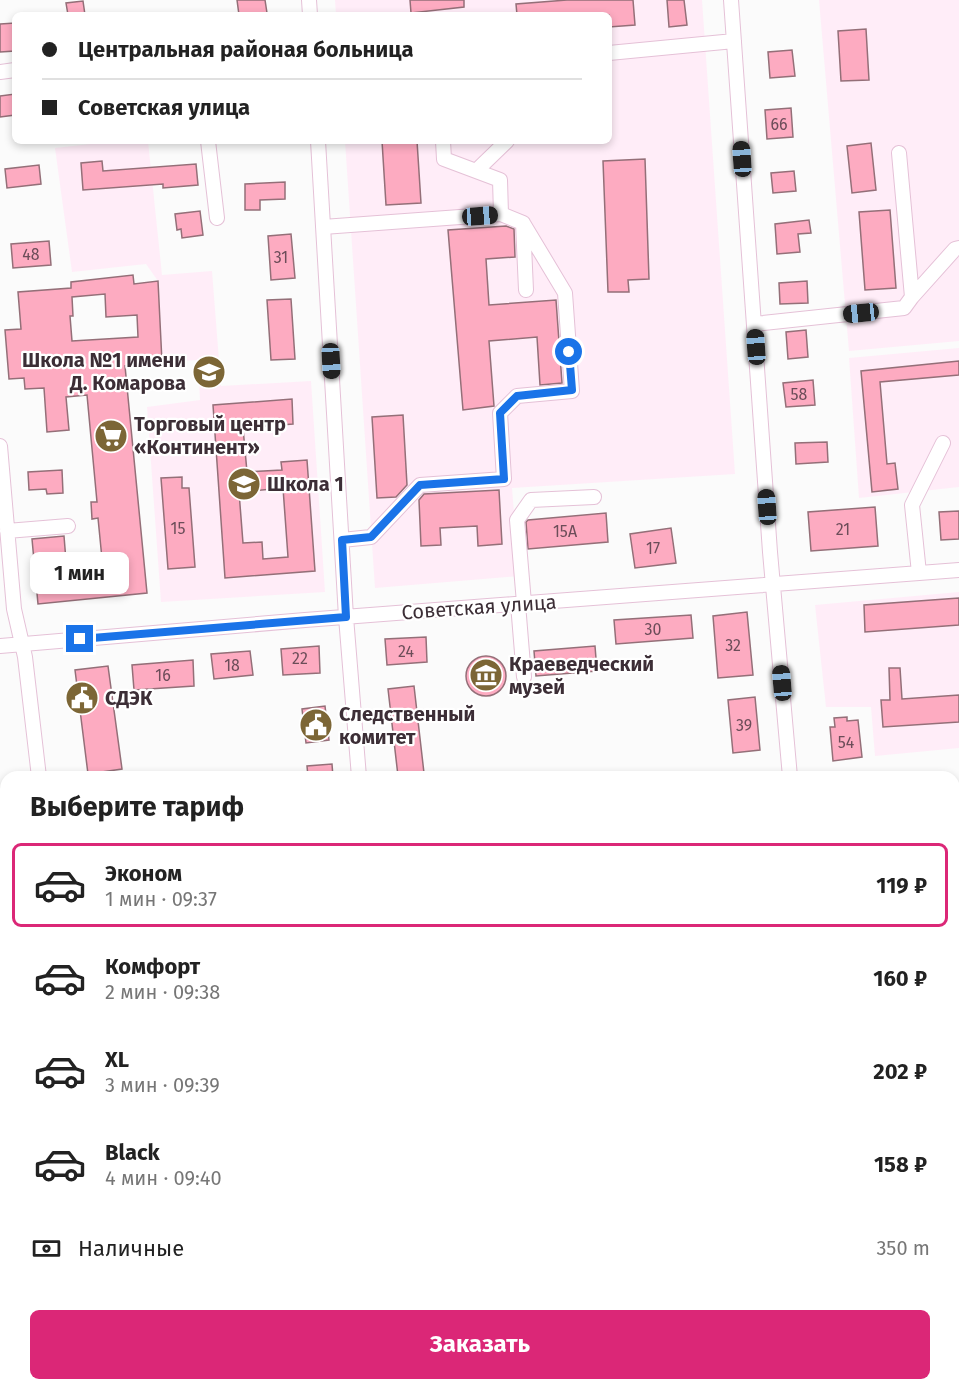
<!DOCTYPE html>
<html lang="ru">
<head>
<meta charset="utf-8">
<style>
  body { margin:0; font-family:"Fira Sans",sans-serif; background:#f6f6f6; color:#222; height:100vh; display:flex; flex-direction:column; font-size:22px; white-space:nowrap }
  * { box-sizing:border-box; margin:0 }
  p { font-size:20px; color:#767676 }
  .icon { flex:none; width:33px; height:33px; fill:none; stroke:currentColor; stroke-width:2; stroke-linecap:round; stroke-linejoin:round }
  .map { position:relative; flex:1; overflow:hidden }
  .drawer { position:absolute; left:0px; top:771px; width:960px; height:620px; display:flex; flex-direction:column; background:#fff; border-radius:18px 18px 0 0; box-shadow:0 3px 9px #0003 }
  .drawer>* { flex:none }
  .guide { position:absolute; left:12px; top:12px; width:600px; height:132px; border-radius:9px; box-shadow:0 3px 9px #0003; display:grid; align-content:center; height:132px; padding:0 30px; background:#fff }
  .end { position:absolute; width:27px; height:27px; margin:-14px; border:8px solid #1a73e8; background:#fff; box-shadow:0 0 0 3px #fff }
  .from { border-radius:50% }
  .bubble { position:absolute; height:42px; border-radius:9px; background:#fff; box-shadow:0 3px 9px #0003; font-size:20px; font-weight:700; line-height:42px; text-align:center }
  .car { position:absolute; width:18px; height:36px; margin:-18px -9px; border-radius:8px; box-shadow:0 0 4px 2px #0007; background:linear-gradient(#222 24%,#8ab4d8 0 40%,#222 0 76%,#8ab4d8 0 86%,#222 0) }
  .guide b { display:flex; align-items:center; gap:21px; height:57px; font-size:22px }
  .guide b+b { border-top:2px solid #e0e0e0 }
  .guide i { width:15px; height:15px; background:#222 }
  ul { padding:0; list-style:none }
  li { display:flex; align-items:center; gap:18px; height:84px; margin:0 12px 9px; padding:0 18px; border:3px solid transparent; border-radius:9px }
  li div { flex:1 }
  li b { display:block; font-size:22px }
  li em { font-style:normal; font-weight:700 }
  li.on { border-color:#db2777 }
  li>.icon { width:54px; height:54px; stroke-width:1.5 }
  h2 { padding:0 30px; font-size:27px; line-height:72px }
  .pay { display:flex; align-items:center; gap:15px; height:66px; padding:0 30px; font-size:22px }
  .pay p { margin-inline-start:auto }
  .cta { display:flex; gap:12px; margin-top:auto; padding:12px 30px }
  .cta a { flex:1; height:69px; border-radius:9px; background:#db2777; color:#fff; font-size:24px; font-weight:700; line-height:69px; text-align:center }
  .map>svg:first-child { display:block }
  .built { fill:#ffedf8 }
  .building { fill:#fdabc1; stroke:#946f78; stroke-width:1.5; fill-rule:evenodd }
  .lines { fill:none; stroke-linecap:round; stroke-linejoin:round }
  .minor-casing { stroke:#e5c1d7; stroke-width:16 }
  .minor { stroke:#fff; stroke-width:14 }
  .route { stroke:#1a73e8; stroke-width:8 }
  .labels { text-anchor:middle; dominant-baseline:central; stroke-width:4.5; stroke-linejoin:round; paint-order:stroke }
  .number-label { font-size:16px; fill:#6c4d59 }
  .poi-label { font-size:20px; font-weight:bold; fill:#3c2e36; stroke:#fff; text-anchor:start }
  .street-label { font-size:20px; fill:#3c2e36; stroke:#fff }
</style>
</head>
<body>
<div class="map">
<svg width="959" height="1390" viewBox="0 0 959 1390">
  <rect width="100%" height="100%" fill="#fbfbfb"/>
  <!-- built -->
  <path class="built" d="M 335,0 L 702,0 L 735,474 L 512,488 L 519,576 L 375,588 L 345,141 L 609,141 L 609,15 L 336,15 Z
    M 819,0 L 959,0 L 959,341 L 849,351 Z
    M 117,141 L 148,141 L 162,275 L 212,271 L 221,386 L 311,381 L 325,592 L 161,602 L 147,407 L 200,400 L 198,360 L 162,362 L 158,281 L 146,264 L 72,272 L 55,148 Z
    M 959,348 L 959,487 L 859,498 L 849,358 Z
    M 959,592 L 959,748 L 875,756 L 871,707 L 826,707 L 815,605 Z
    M 954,1078 L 959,1078 L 959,1152 L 954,1152 Z"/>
  <!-- building -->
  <path class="building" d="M 237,0 L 265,0 L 267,13 L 239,15 Z
    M 410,0 L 464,0 L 464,7 L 411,13 Z
    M 567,0 L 633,0 L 635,25 L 609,27 L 609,15 L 517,15 L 516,4 Z
    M 667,0 L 684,0 L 687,25 L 669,27 Z
    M 83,1 L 85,15 L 68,15 L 66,3 Z
    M 15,23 L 15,51 L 0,52 L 0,24 Z
    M 866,29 L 869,80 L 841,81 L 838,31 Z
    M 792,50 L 795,76 L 770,78 L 768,52 Z
    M 15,94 L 15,115 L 0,117 L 0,96 Z
    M 791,108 L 793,137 L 767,139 L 765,110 Z
    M 382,141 L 417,141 L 421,203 L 386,205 Z
    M 871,143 L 876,190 L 852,193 L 847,146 Z
    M 645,159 L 649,279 L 628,280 L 629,292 L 608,292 L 603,161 Z
    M 102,161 L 103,171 L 196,164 L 198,185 L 163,188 L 163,184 L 83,190 L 81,163 Z
    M 39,165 L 41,184 L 7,188 L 5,169 Z
    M 794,171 L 796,191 L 773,193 L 771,173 Z
    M 285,182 L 285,199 L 260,200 L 260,210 L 245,210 L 245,184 Z
    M 890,210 L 896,288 L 865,290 L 859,212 Z
    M 200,211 L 203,235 L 182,238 L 181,229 L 177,230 L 175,214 Z
    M 809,220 L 811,233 L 798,234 L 800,252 L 777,254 L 775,224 Z
    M 506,226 L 514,229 L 515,257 L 486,259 L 489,305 L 556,300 L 562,383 L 540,385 L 537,337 L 489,341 L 494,406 L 463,410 L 448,230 Z
    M 291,234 L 295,278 L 271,280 L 268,236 Z
    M 49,241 L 51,265 L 13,268 L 11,244 Z
    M 133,275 L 134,284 L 158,281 L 162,362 L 125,366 L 147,593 L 38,604 L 32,539 L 64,536 L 67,573 L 103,569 L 98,518 L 92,519 L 91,502 L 97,502 L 87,395 L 66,397 L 69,430 L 47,432 L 44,388 L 25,389 L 24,378 L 9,379 L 5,330 L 21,329 L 18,292 L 71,288 L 71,282 ZM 105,294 L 106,317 L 137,315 L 138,337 L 72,341 L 70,316 L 73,316 L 72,297 Z
    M 807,281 L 808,303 L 780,304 L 779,283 Z
    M 291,299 L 295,359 L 271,360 L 267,300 Z
    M 806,330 L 808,357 L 788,359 L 786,332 Z
    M 959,361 L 959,375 L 880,382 L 887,464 L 895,463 L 898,489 L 872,492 L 861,371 Z
    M 813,380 L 815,405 L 786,407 L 783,383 Z
    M 292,399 L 293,424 L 243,428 L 247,472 L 282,470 L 281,462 L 307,460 L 315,571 L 225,578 L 213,405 ZM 283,488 L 288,557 L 263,559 L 262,542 L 243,543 L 239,492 Z
    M 403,415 L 407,485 L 396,497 L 377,498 L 372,417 Z
    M 827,442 L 828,462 L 796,464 L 795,443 Z
    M 62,470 L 63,493 L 47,494 L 46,489 L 29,490 L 28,472 Z
    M 182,477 L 182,488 L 189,488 L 195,567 L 168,569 L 161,478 Z
    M 499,490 L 502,544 L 478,546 L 477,526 L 440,528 L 441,545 L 421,546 L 419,500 L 424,494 Z
    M 875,507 L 878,546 L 811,551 L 808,512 Z
    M 959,511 L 959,539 L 941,540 L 939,512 Z
    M 606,513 L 608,542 L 528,549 L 526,522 L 528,520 Z
    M 671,528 L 676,563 L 635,568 L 630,534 Z
    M 959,598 L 959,625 L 865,632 L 864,605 Z
    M 747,612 L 753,675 L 718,678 L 713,616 Z
    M 691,615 L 693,638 L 616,644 L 614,620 Z
    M 426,637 L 427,662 L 387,665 L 385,639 Z
    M 319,646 L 320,673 L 283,675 L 281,649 Z
    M 595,646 L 597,671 L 536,676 L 534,651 Z
    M 250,651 L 253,675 L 214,679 L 211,654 Z
    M466 676a20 20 0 1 1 40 0a20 20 0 1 1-40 0Z
    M 193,660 L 194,686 L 134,690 L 132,665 Z
    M 108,666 L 122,769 L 88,774 L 75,670 Z
    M 889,668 L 900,668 L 902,699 L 959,695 L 959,722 L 883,727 L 881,700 L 890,700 Z
    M 414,686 L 424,773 L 398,776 L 388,689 Z
    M 755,697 L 760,750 L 733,753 L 728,700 Z
    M 325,706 L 329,740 L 306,743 L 302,709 Z
    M 847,717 L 847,721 L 858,720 L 862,757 L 833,761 L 830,727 L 835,727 L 834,718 Z
    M 332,764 L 333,777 L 308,777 L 307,766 Z"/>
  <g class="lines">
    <!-- minor casing -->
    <g class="minor-casing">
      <path id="minor" d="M 309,0 L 310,15
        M 731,0 L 770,552 L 790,777
        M 609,53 L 734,41
        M 0,72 L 15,70
        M 208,141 L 217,218
        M 318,141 L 346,617 L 359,777
        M 476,171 L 507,141
        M 501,214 L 523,223 L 526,290
        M 323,227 L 501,214 L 500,180 L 444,159 L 443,141
        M 912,297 L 955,249 L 959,248
        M 754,324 L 904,308 L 912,297 L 899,153
        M 0,446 L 14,609 L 25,657 L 39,777
        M 7,531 L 68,526
        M 342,540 L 371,537 L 420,485 L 504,479 L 500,413 L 517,396 L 572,391 L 565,293 L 523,223
        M 919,573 L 912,505 L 943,443
        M 524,603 L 517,520 L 531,500 L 594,497
        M 518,604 L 524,677
        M 0,646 L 305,620 L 959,570
        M 954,865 L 959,864
        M 0,932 L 6,931
        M 954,1073 L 959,1073
        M 0,1086 L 6,1085
        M 954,1263 L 959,1263
        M 0,1265 L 6,1264
        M 0,1318 L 6,1317
        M 101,1384 L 101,1390
        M 404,1384 L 404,1390
        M 828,1384 L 829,1390
        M 467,1390 L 513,1386 L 513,1390"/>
    </g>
    <!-- minor -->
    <use href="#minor" class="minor"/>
  </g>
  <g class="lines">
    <!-- route -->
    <path class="route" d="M 80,639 L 346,617 L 342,540 L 371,537 L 420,485 L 504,479 L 500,413 L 517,396 L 572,390 L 569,352"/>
  </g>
  <!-- icons -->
  <defs>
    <g id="school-disc" transform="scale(1.725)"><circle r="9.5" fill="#7c6636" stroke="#fff"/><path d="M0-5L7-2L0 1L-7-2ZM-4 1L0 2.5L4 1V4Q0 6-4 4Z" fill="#fff"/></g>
    <g id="supermarket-disc" transform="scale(1.725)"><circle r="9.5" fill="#7c6636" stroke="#fff"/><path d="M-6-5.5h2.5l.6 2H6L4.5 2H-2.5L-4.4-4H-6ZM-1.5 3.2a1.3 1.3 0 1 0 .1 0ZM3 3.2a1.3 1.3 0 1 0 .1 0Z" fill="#fff"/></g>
    <g id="museum-disc" transform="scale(1.725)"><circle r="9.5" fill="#7c6636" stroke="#fff"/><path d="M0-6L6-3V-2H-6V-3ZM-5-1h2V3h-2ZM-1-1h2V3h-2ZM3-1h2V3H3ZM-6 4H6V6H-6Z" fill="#fff"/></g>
    <g id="civic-disc" transform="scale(1.725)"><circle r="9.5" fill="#7c6636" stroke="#fff"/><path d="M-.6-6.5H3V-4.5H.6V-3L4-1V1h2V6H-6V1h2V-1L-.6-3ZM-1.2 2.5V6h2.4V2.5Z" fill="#fff"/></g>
  </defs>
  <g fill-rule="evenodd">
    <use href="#school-disc" x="209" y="372"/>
    <use href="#supermarket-disc" x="111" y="436"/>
    <use href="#school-disc" x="244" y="484"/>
    <use href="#museum-disc" x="486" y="675"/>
    <use href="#civic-disc" x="82" y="698"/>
    <use href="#civic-disc" x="316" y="725"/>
  </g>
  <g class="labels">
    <!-- number labels -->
    <g class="number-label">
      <text x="779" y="124">66</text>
      <text x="31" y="254">48</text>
      <text x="281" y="257">31</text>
      <text x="799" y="394">58</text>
      <text x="178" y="528">15</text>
      <text x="843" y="529">21</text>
      <text x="565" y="531">15А</text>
      <text x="653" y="548">17</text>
      <text x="653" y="629">30</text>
      <text x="733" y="645">32</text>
      <text x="406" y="651">24</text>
      <text x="300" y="658">22</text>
      <text x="232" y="665">18</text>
      <text x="163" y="675">16</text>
      <text x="744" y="725">39</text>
      <text x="846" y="742">54</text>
    </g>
    <!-- poi labels -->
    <g class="poi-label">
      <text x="186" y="360" text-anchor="end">Школа №1 имени<tspan x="186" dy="23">Д. Комарова</tspan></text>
      <text x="134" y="424">Торговый центр<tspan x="134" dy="23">«Континент»</tspan></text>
      <text x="267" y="484">Школа 1</text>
      <text x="509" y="664">Краеведческий<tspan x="509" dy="23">музей</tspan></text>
      <text x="105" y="698">СДЭК</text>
      <text x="339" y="714">Следственный<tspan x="339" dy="23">комитет</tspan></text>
    </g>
    <!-- street labels -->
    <g class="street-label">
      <text transform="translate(479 607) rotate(-4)">Советская улица</text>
    </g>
  </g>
</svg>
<i class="end from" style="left:569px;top:352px"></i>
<i class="end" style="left:80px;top:639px"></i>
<div class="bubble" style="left:30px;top:552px;width:99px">1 мин</div>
<i class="car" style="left:742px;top:159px;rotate:356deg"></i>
<i class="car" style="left:480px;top:216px;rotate:86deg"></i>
<i class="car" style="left:861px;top:313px;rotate:264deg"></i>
<i class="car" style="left:756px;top:347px;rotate:356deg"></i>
<i class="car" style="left:331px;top:361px;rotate:177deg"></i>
<i class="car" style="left:767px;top:507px;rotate:356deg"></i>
<i class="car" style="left:782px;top:683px;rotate:355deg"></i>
<div class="guide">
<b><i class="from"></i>Центральная районая больница</b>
<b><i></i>Советская улица</b>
</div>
<section class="drawer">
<h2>Выберите тариф</h2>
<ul>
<li class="on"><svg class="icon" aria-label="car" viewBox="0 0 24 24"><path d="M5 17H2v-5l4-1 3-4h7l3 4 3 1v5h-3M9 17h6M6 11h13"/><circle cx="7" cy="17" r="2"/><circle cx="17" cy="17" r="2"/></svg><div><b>Эконом</b><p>1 мин · 09:37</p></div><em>119 ₽</em></li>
<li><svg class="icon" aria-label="car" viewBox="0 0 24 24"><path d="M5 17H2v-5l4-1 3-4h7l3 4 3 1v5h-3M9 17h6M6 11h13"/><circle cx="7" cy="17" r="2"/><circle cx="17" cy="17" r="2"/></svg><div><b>Комфорт</b><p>2 мин · 09:38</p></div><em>160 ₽</em></li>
<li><svg class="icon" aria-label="car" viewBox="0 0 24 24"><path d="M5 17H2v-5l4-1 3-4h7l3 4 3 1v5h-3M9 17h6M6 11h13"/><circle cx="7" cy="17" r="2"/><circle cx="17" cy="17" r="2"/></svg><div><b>XL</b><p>3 мин · 09:39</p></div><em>202 ₽</em></li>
<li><svg class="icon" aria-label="car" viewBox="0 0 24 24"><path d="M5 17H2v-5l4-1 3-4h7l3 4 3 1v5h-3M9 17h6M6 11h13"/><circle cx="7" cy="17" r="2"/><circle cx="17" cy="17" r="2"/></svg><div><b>Black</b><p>4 мин · 09:40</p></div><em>158 ₽</em></li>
</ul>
<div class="pay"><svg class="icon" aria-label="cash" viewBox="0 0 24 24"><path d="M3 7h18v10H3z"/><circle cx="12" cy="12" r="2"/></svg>Наличные<p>350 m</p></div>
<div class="cta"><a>Заказать</a></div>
</section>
</div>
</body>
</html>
